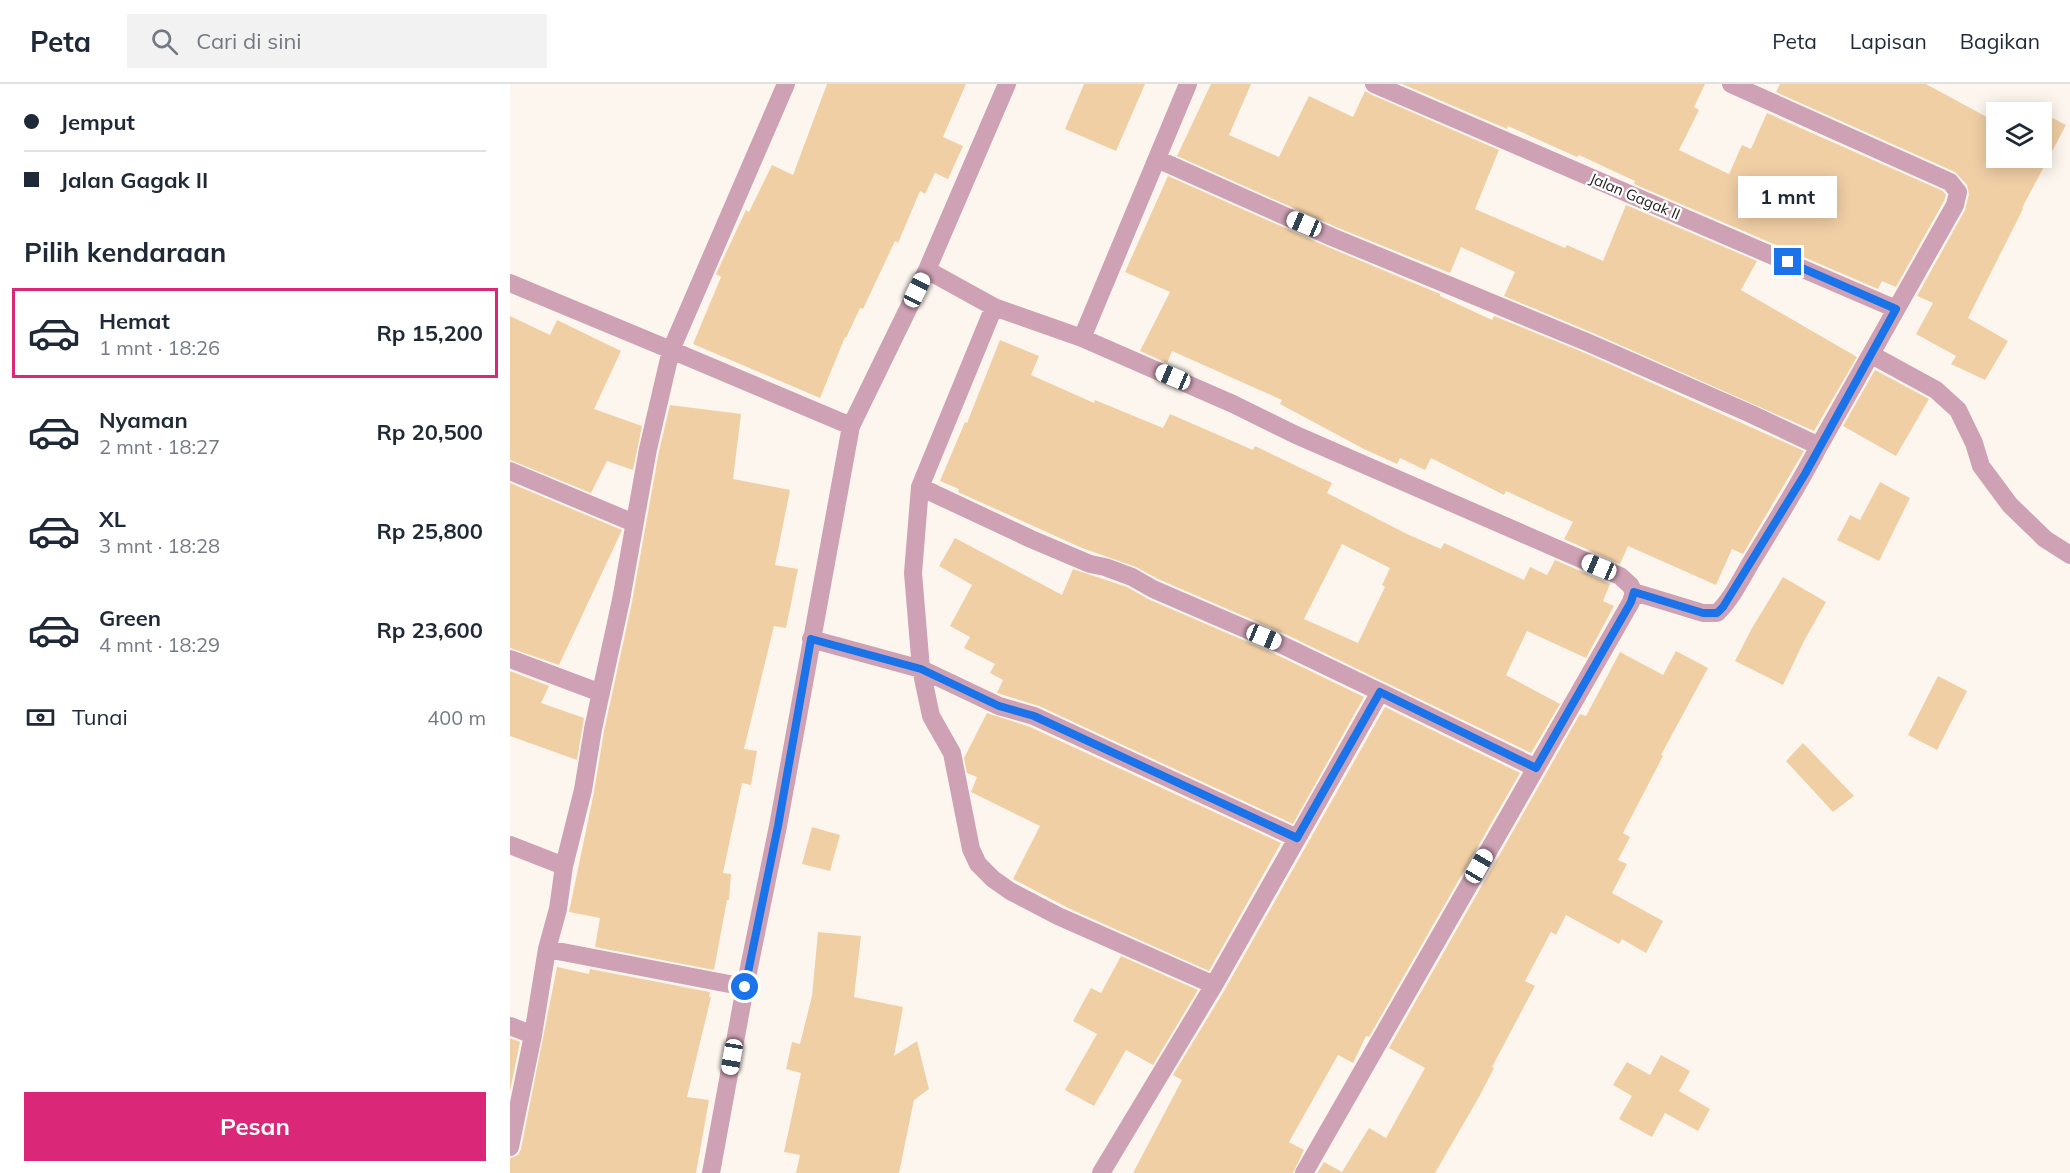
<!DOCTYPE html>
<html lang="id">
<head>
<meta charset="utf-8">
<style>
  body { margin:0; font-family:Mulish,sans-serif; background:#f2f2f3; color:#1f2937; height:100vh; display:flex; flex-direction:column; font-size:22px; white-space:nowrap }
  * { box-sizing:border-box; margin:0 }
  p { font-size:20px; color:#747a83 }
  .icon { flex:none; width:33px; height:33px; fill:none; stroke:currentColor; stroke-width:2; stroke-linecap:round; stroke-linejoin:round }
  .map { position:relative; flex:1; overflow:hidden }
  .drawer { display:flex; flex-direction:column; background:#fff; width:510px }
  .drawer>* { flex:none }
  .top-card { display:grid; align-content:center; height:132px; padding:0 24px; background:#fff }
  .fabs { position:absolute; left:1476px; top:18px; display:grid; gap:12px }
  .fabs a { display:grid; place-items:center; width:66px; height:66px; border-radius:0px; background:#fff; box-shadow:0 3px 15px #0003; font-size:30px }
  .end { position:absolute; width:27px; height:27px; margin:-14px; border:8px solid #1a73e8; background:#fff; box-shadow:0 0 0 3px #fff }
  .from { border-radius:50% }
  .bubble { position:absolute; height:42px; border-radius:0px; background:#fff; box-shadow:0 3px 15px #0003; font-size:20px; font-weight:700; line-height:42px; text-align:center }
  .car { position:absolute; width:18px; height:36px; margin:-18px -9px; border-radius:8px; box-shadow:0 0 4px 2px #0007; background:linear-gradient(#fff 24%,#345 0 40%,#fff 0 76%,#345 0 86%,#fff 0) }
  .top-card b { display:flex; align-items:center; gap:21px; height:57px; font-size:22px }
  .top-card b+b { border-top:2px solid #e0e1e3 }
  .top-card i { width:15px; height:15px; background:#1f2937 }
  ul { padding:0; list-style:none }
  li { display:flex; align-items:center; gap:18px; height:90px; margin:0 12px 9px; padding:0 12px; border:3px solid transparent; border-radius:0px }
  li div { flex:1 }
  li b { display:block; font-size:22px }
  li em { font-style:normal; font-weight:700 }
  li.selected { border-color:#db2777 }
  li>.icon { width:54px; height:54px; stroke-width:1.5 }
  h2 { padding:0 24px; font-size:27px; line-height:72px }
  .pay { display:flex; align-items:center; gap:15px; height:66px; padding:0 24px; font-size:22px }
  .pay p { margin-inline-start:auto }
  .cta { display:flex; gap:12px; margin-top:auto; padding:12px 24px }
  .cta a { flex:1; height:69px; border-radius:0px; background:#db2777; color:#fff; font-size:24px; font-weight:700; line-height:69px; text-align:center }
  header { display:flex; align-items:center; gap:36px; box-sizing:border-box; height:84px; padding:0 30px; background:#fff; border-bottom:2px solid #e0e1e3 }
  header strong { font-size:28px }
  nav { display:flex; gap:33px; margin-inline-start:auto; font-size:21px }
  .search { width:420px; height:54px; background:#f2f2f3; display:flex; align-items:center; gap:15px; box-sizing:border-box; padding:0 21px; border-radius:0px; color:#747a83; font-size:22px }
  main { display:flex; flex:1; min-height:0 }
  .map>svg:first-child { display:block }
  .building { fill:#f1cfa5; fill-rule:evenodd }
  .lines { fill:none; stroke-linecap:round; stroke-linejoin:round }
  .minor { stroke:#cea1b4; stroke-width:18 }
  .route { stroke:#1a73e8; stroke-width:8 }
  .labels { text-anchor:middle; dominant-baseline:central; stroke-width:4.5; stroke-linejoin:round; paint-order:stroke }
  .street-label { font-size:15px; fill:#252320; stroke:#fff }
</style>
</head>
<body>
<header>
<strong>Peta</strong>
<div class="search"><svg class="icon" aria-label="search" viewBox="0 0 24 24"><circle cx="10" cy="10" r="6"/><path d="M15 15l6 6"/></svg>Cari di sini</div>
<nav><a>Peta</a><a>Lapisan</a><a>Bagikan</a></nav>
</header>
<main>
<section class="drawer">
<div class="top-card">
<b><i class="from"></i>Jemput</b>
<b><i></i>Jalan Gagak II</b>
</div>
<h2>Pilih kendaraan</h2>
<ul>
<li class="selected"><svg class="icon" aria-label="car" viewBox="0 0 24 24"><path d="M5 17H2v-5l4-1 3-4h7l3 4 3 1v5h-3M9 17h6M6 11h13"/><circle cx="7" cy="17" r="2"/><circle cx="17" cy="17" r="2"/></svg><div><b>Hemat</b><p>1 mnt · 18:26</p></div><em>Rp 15,200</em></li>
<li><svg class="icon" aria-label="car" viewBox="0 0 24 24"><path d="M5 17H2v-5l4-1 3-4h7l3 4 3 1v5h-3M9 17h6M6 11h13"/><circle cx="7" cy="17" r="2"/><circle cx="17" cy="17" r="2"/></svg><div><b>Nyaman</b><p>2 mnt · 18:27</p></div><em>Rp 20,500</em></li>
<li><svg class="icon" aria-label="car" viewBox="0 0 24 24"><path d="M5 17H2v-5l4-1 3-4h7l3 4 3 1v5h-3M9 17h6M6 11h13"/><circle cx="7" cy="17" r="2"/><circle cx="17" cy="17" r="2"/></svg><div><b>XL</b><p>3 mnt · 18:28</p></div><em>Rp 25,800</em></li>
<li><svg class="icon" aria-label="car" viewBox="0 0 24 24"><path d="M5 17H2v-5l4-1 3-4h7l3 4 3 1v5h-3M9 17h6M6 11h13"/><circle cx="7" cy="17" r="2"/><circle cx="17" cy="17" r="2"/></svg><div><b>Green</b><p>4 mnt · 18:29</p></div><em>Rp 23,600</em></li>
</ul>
<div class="pay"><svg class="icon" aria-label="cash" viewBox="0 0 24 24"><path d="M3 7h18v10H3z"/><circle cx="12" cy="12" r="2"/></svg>Tunai<p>400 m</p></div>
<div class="cta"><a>Pesan</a></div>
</section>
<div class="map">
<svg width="1560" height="1089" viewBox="0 0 1560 1089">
  <rect width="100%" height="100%" fill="#fdf6ef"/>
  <!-- building -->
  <path class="building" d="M 317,0 L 456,0 L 433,53 L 453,62 L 438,95 L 425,89 L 415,110 L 410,107 L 388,159 L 385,157 L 353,225 L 350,224 L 336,254 L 335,253 L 310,314 L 183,260 L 211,193 L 206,190 L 236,126 L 239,128 L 262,81 L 283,91 Z
    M 574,0 L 635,0 L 606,67 L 555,45 Z
    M 701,0 L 741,0 L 719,51 L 769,73 L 799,12 L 843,33 L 855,7 L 860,10 L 989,66 L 965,125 L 1055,164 L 1057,161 L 1093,177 L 1116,121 L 1247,177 L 1231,206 L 1347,273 L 1304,347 L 1083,249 L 994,212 L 1005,188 L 951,163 L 940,189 L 826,143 L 667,72 Z
    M 892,0 L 1195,0 L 1184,23 L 1189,26 L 1169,66 L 1219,90 L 1232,61 L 1241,65 L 1257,29 L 1433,107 L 1436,111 L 1434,117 L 1386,203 L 1372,197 L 1368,205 L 1124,100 L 1125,97 L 1069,71 L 1067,73 L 998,42 L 997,45 Z
    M 1270,0 L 1416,0 L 1486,38 L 1486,74 L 1532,74 L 1532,28 L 1528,28 L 1529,27 L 1556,41 L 1512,124 L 1513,125 L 1458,234 L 1498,257 L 1475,296 L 1441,280 L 1446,272 L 1406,250 L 1423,219 L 1407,212 L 1455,126 L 1459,110 L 1457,101 L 1445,88 L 1266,8 Z
    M 658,92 L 818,163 L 930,210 L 930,212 L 982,236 L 984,232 L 1075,269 L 1294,367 L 1233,470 L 1222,465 L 1206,501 L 1118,462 L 1110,480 L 1054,455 L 1063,438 L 996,407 L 994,411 L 921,374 L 915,386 L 890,374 L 887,380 L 854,365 L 770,320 L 772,316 L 662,267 L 657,279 L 630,267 L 660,208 L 615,188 Z
    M 0,232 L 40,251 L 47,236 L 111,267 L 84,325 L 132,342 L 123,386 L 97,377 L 81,409 L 0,376 Z
    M 490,256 L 529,272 L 521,291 L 584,319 L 585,316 L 653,344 L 660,330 L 743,366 L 745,362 L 822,399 L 817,409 L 897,450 L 931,465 L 934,459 L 1014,496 L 1020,483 L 1037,491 L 1045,476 L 1100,500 L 1093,517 L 1104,522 L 1076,574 L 1017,547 L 996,591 L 1050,620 L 1021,669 L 773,549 L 648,495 L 626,483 L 572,464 L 448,408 L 449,405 L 430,397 L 455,338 L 457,339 ZM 832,460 L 880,484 L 872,501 L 875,503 L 848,559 L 794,535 Z
    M 1365,286 L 1419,315 L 1386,372 L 1333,342 Z
    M 160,321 L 231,330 L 223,395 L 280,406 L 265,481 L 288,485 L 276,544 L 264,542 L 234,665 L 247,667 L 241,701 L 232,699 L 213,789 L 221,790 L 219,816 L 217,816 L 204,886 L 85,863 L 90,834 L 59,828 L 84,708 L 94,647 L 122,518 L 149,367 Z
    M 1370,398 L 1400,414 L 1369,477 L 1327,456 L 1340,431 L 1350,436 Z
    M 0,399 L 112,446 L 49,581 L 0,564 Z
    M 445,454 L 552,511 L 563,485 L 617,503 L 638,515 L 763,569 L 854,613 L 783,740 L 529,622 L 487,609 L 493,596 L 480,589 L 485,580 L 454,564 L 460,553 L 440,542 L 462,501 L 429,482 Z
    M 1273,493 L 1316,518 L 1294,557 L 1273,601 L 1225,577 L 1242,544 Z
    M 1166,567 L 1198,584 L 1151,671 L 1153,672 L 1113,749 L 1120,753 L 1108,776 L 1117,780 L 1102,809 L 1153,837 L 1136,869 L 1112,855 L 1109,860 L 1056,831 L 1046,851 L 1041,848 L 1015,897 L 1025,902 L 982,983 L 984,984 L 969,1013 L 925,1089 L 807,1089 L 814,1078 L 832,1088 L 859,1044 L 876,1054 L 915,984 L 879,964 L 1070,630 L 1076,632 L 1110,568 L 1153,591 Z
    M 0,587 L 39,602 L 31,619 L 74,634 L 67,676 L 0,652 Z
    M 1428,592 L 1457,607 L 1427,666 L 1398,651 Z
    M 875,623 L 1010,689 L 859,953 L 856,952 L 843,979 L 828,971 L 779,1058 L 794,1066 L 783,1089 L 623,1089 L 672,996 L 663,991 L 714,907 Z
    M 477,629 L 520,643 L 771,759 L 699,887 L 558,824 L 503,795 L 530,742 L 461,708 L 467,693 L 457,689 L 454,674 Z
    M 1293,659 L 1344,712 L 1323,728 L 1276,677 Z
    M 302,743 L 330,751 L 320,787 L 292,780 Z
    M 308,848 L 351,852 L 344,913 L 393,923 L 384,972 L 407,957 L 419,1005 L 404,1016 L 389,1089 L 286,1089 L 290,1071 L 274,1068 L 291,989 L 276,985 L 282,958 L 290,960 L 302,912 Z
    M 611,872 L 688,906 L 643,981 L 616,966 L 584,1022 L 555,1006 L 587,950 L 563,937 L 581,904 L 591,909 Z
    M 47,883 L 79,890 L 80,885 L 200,908 L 199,913 L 201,913 L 177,1013 L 199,1016 L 186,1089 L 0,1089 L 0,1074 L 8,1071 L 11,1065 Z
    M 0,954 L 10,958 L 0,1007 Z
    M 1151,971 L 1180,987 L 1169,1007 L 1200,1025 L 1188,1047 L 1155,1029 L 1142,1053 L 1109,1035 L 1122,1012 L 1103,1001 L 1117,978 L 1140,991 Z"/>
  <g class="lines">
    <!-- minor -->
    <path class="minor" d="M 864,0 L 1386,225
      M 647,75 L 822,153 L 1079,259 L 1241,330 L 1309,362 L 1445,121 L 1448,108 L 1440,98 L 1221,0
      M 417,186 L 484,223 L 572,254 L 723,320 L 786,351 L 1110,492 L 1120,501 L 1124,508 L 1121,518 L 794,1089
      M 0,199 L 161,266 L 276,0
      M 484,223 L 410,403 L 521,455 L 580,480 L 595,483 L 622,493 L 643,505 L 768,559 L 870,608
      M 572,254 L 678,0
      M 1362,271 L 1426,306 L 1448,326 L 1464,359 L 1471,382 L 1500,421 L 1535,455 L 1560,471
      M 0,387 L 124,439
      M 410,403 L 403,489 L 411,585 L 421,632 L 442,669 L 461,765 L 468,780 L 483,795 L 500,807 L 548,832 L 704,901
      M 1124,508 L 1193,529 L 1207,529 C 1222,515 1232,493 1243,475 C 1266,437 1289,401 1309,362
      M 301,555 L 411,585 L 489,622 L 524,632 L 787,754
      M 0,575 L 91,609
      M 0,761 L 54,782
      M 37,865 L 235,903
      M 0,942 L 23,951
      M 0,1063 L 23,951 L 37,865 L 48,825 L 54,782 L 73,706 L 83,645 L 111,516 L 138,365 L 161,266 L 341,342
      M 201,1089 L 235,903 L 268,742 L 341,342 L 417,186 L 497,0
      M 591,1089 L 704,901 L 870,608 L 1026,684"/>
  </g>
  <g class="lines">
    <!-- route -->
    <path class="route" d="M 235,903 L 268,742 L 301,555 L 411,585 L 489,622 L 524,632 L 787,754 L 870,608 L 1026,684 L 1121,518 L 1124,508 L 1193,529 L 1207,529 L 1213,523 L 1295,390 L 1386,225 L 1278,178"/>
  </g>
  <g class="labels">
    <!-- street labels -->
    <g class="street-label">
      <text transform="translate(1125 112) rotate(23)">Jalan Gagak II</text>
    </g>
  </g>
</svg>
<div class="fabs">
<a><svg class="icon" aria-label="layers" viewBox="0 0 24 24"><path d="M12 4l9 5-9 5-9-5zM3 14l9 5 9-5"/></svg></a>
</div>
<i class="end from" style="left:235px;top:903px"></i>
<i class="end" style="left:1278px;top:178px"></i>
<div class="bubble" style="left:1228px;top:92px;width:99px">1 mnt</div>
<i class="car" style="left:794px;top:140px;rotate:293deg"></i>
<i class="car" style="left:407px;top:206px;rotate:26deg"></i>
<i class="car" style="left:663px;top:293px;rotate:293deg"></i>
<i class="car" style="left:1089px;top:483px;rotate:293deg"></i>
<i class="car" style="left:754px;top:553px;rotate:112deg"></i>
<i class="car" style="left:969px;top:782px;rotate:30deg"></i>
<i class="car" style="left:222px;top:973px;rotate:190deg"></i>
</div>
</main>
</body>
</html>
